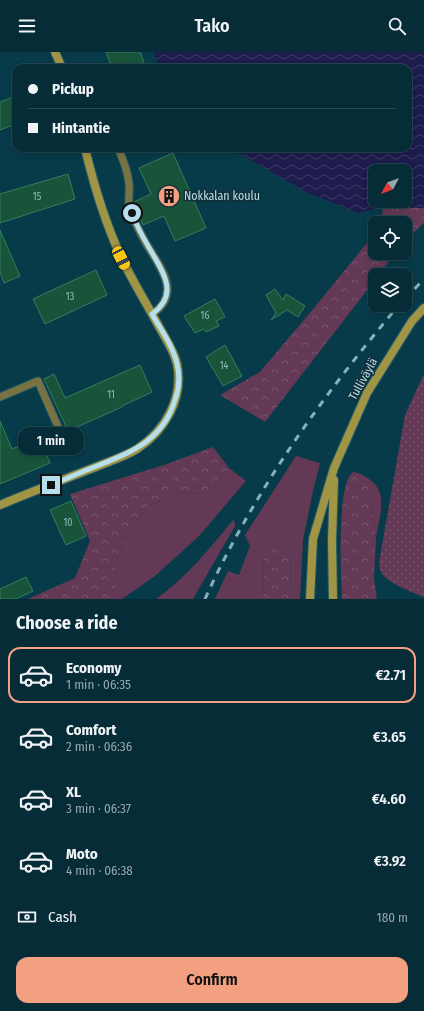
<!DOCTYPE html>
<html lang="en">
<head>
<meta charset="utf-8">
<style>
  body { margin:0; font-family:"Fira Sans Condensed",sans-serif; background:#0e343f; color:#f1f3f6; height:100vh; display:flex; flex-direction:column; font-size:15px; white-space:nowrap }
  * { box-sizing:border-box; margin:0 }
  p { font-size:13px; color:#97a7ad }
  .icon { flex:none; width:22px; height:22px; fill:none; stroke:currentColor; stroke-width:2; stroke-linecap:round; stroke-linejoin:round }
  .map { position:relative; height:547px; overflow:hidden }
  .sheet { display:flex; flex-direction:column; background:#052c37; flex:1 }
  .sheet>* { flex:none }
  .top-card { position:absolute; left:12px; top:12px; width:400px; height:88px; border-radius:12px; box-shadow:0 2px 6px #0003,0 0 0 1px #264852; display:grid; align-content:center; height:88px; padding:0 16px; background:#052c37 }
  .needle { width:26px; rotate:229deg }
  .buttons { position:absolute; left:368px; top:112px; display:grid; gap:8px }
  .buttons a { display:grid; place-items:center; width:44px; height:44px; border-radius:8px; background:#052c37; box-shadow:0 2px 6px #0003,0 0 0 1px #264852; font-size:20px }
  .end { position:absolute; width:18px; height:18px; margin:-9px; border:5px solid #b6dfed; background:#111; box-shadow:0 0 0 2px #111 }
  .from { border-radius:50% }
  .bubble { position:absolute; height:28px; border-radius:12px; background:#052c37; box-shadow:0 2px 6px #0003,0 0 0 1px #264852; font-size:13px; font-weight:600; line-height:28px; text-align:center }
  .car { position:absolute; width:12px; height:24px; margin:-12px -6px; border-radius:5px; box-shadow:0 0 3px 1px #0007; background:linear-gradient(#f5c518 24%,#345 0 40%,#f5c518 0 76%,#345 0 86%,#f5c518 0) }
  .top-card b { display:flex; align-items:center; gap:14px; height:38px; font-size:15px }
  .top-card b+b { border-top:1px solid #264852 }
  .top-card i { width:10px; height:10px; background:#f1f3f6 }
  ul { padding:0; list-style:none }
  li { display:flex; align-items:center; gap:12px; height:56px; margin:0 8px 6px; padding:0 8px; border:2px solid transparent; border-radius:12px }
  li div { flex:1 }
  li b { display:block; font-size:15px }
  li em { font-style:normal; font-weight:600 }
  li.active { border-color:#f3a081 }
  li>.icon { width:36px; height:36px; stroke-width:1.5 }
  h2 { padding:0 16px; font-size:18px; line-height:48px }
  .pay { display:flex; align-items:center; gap:10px; height:44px; padding:0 16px; font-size:15px }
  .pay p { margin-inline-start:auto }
  .cta { display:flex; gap:8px; margin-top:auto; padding:8px 16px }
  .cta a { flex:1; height:46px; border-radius:12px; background:#f3a081; color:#111; font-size:16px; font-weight:600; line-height:46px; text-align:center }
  header { display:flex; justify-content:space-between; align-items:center; height:52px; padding:0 16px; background:#052c37; font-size:18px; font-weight:600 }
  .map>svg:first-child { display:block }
  .grass { fill:#643956 }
  .forest { fill:url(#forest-crowns) }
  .park { fill:url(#park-dots) }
  .water { fill:url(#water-waves); fill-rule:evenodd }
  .building { fill:#19543a; stroke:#327f5c }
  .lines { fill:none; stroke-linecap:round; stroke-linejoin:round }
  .lane-casing { stroke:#265967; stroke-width:9 }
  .secondary-casing { stroke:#265967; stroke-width:10 }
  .lane { stroke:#797243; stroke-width:7 }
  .secondary { stroke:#a09445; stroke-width:8 }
  .rail { stroke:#85b1bf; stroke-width:3; stroke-dasharray:7 7; stroke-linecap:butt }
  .route { stroke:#b6dfed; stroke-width:5 }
  .labels { text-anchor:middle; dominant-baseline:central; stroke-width:3; stroke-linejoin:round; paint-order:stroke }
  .number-label { font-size:10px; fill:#8fbcc0 }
  .poi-label { font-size:12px; fill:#b6dfed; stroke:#132f38; text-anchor:start }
  .street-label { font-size:12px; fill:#b6dfed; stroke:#132f38 }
</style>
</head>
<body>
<header><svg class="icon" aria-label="menu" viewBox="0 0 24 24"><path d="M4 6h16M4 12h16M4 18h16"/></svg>Tako<svg class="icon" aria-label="search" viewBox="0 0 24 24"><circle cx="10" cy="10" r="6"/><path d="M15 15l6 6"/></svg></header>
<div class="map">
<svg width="424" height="547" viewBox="0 0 424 547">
  <defs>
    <pattern id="forest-crowns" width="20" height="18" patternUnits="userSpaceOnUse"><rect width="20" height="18" fill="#643956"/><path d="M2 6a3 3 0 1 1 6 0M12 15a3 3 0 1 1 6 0" fill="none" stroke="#78556f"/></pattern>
    <pattern id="park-dots" width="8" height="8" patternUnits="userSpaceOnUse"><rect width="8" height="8" fill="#643956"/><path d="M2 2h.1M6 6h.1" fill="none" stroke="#78556f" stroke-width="1.8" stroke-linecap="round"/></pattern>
    <pattern id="water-waves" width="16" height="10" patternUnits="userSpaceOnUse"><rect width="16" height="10" fill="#1e1b4d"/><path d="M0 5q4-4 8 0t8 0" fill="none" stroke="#3c3c67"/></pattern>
  </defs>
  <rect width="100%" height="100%" fill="#073b49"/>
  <!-- grass -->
  <path class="grass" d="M 296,404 L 320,411 L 313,439 L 303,488 L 300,547 L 291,547 L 290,498 L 264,496 L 263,547 L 215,547 L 228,519 L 239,523 L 250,494 L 245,483 Z
    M 229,416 L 246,429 L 199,484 L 155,524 L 122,547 L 116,547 L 116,515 L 126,480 L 151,453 L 177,441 L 208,442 Z
    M 358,421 C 391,435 381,456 376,485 L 369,434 Z
    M 234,467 L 235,474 L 193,547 L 156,547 C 187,525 210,496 234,467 Z"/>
  <!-- forest -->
  <path class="forest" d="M 383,155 L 424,156 L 424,171 L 405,189 L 405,171 L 381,171 Z
    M 375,181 L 375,201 L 395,201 L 379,223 L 375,223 L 375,228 L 265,370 L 220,343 L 260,320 L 319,250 Z
    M 213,395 L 229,416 L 208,442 L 177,441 L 151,453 L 126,480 L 116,515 L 116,547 L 28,547 L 75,526 L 90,489 L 70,442 L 164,413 Z
    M 353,420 L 358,421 L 366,426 L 369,434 L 376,485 L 374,527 L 377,547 L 342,547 C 341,524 336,433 353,420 Z
    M 277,493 L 290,497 L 291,547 L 263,547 L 264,496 Z"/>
  <!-- park -->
  <path class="park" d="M 424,322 L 424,545 C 414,541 385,530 381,520 C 378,515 380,505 381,499 L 405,363 Z"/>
  <!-- water -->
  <path class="water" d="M 154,0 L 424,0 L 424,156 L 383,155 L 358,161 L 304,139 L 230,96 L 408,96 L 408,16 L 159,16 ZM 375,119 L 405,119 L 405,149 L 375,149 Z"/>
  <!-- building -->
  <path class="building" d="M 106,0 L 140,0 L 146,16 L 112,16 Z
    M 16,44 L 16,72 L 0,78 L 0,50 Z
    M 173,101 L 206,176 L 175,189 L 164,164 L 143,173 L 134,150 L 151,142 L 139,116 Z
    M 68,122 L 75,147 L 0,171 L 0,142 Z
    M 0,178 L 20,224 L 4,231 L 0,220 Z
    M 96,218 L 107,243 L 45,272 L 33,247 Z
    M 275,237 L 283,248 L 286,242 L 305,254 L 298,265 L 287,258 L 271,268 L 276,261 L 266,243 Z
    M 215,247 L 225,265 L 216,269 L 219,274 L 206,280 L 204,277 L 195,281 L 184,264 Z
    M 225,293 L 242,324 L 223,334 L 206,305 Z
    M 140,313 L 152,340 L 122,354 L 122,355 L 68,379 L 44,327 L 54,322 L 65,346 Z
    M 0,369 L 12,397 L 39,386 L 50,411 L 0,432 Z
    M 71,449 L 86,484 L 66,493 L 50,458 Z
    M 26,525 L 33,539 L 16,547 L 0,547 L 0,537 Z"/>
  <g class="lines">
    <!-- lane casing -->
    <g class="lane-casing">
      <path id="lane" d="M 118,96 C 123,107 128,120 129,132 C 130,139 128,146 129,153 C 133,167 140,181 147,193 C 161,216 182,242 152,262
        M 0,345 L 38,329 L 59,377"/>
    </g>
    <!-- secondary casing -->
    <g class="secondary-casing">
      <path id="secondary" d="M 55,0 L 62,16
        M 0,453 C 31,440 62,428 93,416 C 107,410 124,405 137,397 C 165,379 184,346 177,312 C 174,298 164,284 157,271 C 145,249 132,228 121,205 C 105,170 94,134 85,96
        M 310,547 L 313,487 L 334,416 L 367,341 L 412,269 L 424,256
        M 333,547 L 332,489 L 334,428"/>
    </g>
    <!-- lane -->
    <use href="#lane" class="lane"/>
    <!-- secondary -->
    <use href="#secondary" class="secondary"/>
    <!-- rail -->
    <path class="rail" d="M 405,247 L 424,227
      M 205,547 C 254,439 323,343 399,253"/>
  </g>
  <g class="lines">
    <!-- route -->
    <path class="route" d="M 51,433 C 66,427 81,420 97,414 C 132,400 163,388 175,348 C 179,337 180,324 177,312 C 173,294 161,278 152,262 C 182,241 160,216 147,192 C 141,182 136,172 132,161"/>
  </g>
  <!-- icons -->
  <defs>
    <g id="building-disc" transform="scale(1.15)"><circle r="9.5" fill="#f3a081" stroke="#132f38"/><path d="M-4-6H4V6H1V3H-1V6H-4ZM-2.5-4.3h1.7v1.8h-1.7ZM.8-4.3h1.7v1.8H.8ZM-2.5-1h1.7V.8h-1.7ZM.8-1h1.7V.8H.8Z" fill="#111"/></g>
  </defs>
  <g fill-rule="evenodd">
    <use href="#building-disc" x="169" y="144"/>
  </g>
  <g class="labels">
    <!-- number labels -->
    <g class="number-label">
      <text x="37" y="145">15</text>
      <text x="70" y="245">13</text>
      <text x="205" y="264">16</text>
      <text x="224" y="314">14</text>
      <text x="111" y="343">11</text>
      <text x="68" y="471">10</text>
    </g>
    <!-- poi labels -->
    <g class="poi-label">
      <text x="184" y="144">Nokkalan koulu</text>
    </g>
    <!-- street labels -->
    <g class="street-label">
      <text transform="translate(363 327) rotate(-61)">Tulliväylä</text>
    </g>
  </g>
</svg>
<div class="buttons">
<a><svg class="needle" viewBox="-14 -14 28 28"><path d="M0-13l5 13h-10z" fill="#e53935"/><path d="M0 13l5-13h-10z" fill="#97a7ad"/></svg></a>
<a><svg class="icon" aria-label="locate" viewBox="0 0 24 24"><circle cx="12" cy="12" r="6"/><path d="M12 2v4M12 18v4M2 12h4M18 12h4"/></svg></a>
<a><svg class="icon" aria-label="layers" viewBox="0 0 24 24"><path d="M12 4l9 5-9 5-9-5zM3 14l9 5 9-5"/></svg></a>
</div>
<i class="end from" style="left:132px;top:161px"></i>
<i class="end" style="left:51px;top:433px"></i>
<div class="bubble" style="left:18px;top:375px;width:66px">1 min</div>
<i class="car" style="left:121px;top:206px;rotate:153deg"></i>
<div class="top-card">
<b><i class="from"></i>Pickup</b>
<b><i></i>Hintantie</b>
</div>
</div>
<section class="sheet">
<h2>Choose a ride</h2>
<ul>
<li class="active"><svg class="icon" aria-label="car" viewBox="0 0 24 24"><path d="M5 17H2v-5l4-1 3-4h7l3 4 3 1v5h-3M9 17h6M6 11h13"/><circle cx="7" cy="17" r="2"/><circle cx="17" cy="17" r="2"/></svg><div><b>Economy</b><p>1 min · 06:35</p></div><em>€2.71</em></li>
<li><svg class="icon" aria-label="car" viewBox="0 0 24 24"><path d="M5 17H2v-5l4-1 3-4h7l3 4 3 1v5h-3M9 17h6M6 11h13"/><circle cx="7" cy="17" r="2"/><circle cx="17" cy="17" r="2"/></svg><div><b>Comfort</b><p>2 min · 06:36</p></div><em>€3.65</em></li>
<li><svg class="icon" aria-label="car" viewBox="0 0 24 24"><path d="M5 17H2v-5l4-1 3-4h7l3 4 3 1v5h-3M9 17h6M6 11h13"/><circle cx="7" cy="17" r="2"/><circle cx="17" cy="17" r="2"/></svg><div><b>XL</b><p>3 min · 06:37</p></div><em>€4.60</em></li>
<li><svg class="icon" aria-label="car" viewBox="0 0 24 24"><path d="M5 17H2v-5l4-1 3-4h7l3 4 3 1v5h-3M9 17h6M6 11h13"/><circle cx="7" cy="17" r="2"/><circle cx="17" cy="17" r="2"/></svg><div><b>Moto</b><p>4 min · 06:38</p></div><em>€3.92</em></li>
</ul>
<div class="pay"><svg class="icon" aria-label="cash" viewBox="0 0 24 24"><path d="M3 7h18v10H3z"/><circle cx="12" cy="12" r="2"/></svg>Cash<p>180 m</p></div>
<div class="cta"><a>Confirm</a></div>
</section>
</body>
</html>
